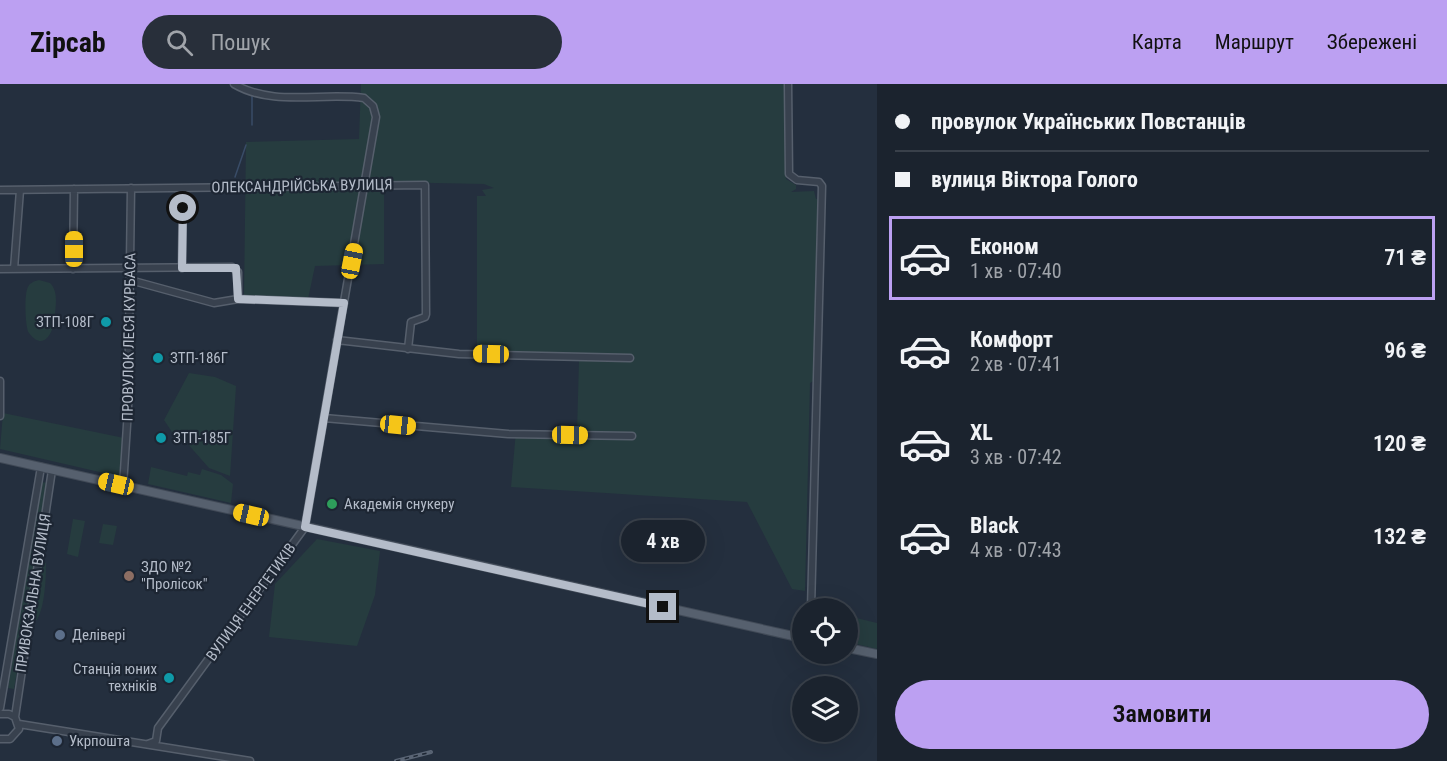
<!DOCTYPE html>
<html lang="uk">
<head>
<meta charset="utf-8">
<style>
  body { margin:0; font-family:"Roboto Condensed",sans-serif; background:#282f3a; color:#f1f3f6; height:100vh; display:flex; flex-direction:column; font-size:22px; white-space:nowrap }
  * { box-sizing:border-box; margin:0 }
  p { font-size:20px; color:#a0a4aa }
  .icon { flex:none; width:33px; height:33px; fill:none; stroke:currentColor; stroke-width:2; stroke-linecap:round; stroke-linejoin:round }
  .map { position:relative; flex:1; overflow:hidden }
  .drawer { display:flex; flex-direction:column; background:#1b232e; width:570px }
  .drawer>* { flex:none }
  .guide { display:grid; align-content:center; height:132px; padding:0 18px; background:#1b232e }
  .tools { position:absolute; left:792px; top:514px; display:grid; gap:12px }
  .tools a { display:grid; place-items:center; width:66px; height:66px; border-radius:50%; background:#1b232e; box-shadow:0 6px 24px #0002,0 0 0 2px #39404a; font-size:30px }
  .end { position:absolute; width:27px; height:27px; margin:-14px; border:8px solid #b4bcc9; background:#111; box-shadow:0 0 0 3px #111 }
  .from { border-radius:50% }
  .bubble { position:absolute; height:42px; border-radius:21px; background:#1b232e; box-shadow:0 6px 24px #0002,0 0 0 2px #39404a; font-size:20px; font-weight:600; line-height:42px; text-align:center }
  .car { position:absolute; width:18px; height:36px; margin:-18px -9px; border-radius:8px; box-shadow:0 0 4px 2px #0007; background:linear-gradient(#f5c518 24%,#345 0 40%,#f5c518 0 76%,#345 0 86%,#f5c518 0) }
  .guide b { display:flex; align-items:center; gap:21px; height:57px; font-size:22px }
  .guide b+b { border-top:2px solid #39404a }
  .guide i { width:15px; height:15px; background:#f1f3f6 }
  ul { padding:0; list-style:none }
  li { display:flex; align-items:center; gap:18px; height:84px; margin:0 12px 9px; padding:0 6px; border:3px solid transparent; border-radius:0px }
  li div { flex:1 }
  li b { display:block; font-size:22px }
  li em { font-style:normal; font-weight:600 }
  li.on { border-color:#bca0f2 }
  li>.icon { width:54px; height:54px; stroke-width:1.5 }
  .cta { display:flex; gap:12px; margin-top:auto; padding:12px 18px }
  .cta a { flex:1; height:69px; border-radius:36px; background:#bca0f2; color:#111; font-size:24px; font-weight:600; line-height:69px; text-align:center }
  header { display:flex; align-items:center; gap:36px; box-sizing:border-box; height:84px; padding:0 30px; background:#bca0f2; color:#111 }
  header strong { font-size:28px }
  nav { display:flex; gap:33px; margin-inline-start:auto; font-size:21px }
  .search { width:420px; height:54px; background:#282f3a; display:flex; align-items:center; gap:15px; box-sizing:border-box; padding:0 21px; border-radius:33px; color:#a0a4aa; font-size:22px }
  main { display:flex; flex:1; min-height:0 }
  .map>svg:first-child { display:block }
  .green { fill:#263c3f }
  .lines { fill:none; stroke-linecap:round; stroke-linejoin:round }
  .stream { stroke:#394c67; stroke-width:1.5 }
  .minor-casing { stroke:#565f6c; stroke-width:9 }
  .major-casing { stroke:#414a57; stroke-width:10 }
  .minor { stroke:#38414e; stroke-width:6 }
  .major { stroke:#56606e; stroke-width:8 }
  .rail-casing { stroke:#5a6575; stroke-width:4 }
  .rail { stroke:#1d2633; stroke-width:1.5; stroke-dasharray:4.5; stroke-linecap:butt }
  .route { stroke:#b4bcc9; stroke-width:8 }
  .culture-dot { fill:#0f9aa8; stroke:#1d2633; stroke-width:2 }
  .leisure-dot { fill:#2e9e5b; stroke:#1d2633; stroke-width:2 }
  .education-dot { fill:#8d6e63; stroke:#1d2633; stroke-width:2 }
  .service-dot { fill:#5c6f8a; stroke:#1d2633; stroke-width:2 }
  .labels { text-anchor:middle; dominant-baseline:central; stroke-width:4.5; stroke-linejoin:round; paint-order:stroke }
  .street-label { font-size:15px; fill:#b4bcc9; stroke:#1d2633 }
  .poi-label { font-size:15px; fill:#b4bcc9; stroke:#1d2633; text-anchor:start }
</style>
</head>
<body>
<header>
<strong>Zipcab</strong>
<div class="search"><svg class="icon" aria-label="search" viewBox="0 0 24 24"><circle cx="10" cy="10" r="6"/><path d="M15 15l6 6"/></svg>Пошук</div>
<nav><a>Карта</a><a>Маршрут</a><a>Збережені</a></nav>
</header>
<main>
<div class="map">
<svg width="877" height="677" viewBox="0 0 877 677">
  <rect width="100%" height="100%" fill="#242f3e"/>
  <!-- green -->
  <path class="green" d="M 361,0 L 785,0 L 786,95 L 796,101 L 796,105 L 791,108 L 814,107 L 816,115 L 821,114 L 815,296 L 810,299 L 805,507 L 792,505 L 747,418 L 511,403 L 516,347 L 577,349 L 579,276 L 477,274 L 477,112 L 486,112 L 482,106 L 494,104 L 484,100 L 387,98 L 384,105 L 384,180 L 315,182 L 308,215 L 244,212 L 246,58 L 359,55 Z
    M 39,196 L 50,199 C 58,207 56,219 55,230 C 55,245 45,270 29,249 C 25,244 24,209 28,203 C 30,199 34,197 39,196 Z
    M 189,289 L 215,293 L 236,302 L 230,392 L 209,384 L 186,358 L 172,348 L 164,336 Z
    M 3,329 L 124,354 L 121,393 L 0,365 Z
    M 151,383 L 187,392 L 188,388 L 200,391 L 202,385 L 221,391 L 233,400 L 231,419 L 148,400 Z
    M 41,398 L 48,399 L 14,605 L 8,604 Z
    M 73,435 L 85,437 L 78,473 L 67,470 Z
    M 103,440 L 117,442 L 113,461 L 99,459 Z
    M 317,455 L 380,467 L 375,511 L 357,562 L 269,553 L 275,500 Z
    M 40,475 L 46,479 C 46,496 45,521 37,536 L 31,537 Z
    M 848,532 L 877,539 L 877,565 L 848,558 Z"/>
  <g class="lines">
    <!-- stream -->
    <path class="stream" d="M 252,9 L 252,41
      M 235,93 L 246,61"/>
    <!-- minor casing -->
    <g class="minor-casing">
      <path id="minor" d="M 788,0 L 789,90 L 797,96 L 819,98 L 822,102 L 811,525
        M 0,106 L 425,101 L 426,230 L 425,233 L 411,238 L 408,265
        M 182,184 L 183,104
        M 0,185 L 232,183 L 238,188 L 238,215
        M 14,185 L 20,106
        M 73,185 L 74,105
        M 130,196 L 214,219 L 238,215 L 344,219
        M 337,256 L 459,270 L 630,274
        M 0,297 L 0,332
        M 324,334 L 508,350 L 632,352
        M 123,402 L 128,326 L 131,104
        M 0,624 L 41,383
        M 0,630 L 9,630 L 15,633 L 19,645 L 10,655 L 0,655
        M 15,633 L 52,386
        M 19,640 L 250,677
        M 148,660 L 156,657 L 158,644 L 305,443 L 376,33 L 373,22 L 364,14 C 322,8 273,23 234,0"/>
    </g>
    <!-- major casing -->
    <g class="major-casing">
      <path id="major" d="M 0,374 L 802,554
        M 848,564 L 877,570"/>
    </g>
    <!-- minor -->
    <use href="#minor" class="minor"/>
    <!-- major -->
    <use href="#major" class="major"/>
    <!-- rail casing -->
    <g class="rail-casing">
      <path id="rail" d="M 396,677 L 431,668"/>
    </g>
    <!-- rail -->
    <use href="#rail" class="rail"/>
  </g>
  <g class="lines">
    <!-- route -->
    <path class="route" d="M 183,124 L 182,184 L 236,184 L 238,215 L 344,219 L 305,443 L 663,523"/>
  </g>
  <!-- markers -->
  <g class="culture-dot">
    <circle cx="106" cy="238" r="6"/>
    <circle cx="158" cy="274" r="6"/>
    <circle cx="161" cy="354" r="6"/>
    <circle cx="169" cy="594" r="6"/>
  </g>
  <circle class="leisure-dot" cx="332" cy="420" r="6"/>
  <circle class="education-dot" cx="129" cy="492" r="6"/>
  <g class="service-dot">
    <circle cx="60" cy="551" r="6"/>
    <circle cx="57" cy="657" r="6"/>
  </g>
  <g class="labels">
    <!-- street labels -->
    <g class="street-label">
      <text transform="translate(302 102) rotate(-1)">ОЛЕКСАНДРІЙСЬКА ВУЛИЦЯ</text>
      <text transform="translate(129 253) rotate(-89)">ПРОВУЛОК ЛЕСЯ КУРБАСА</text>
      <text transform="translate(33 509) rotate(-81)">ПРИВОКЗАЛЬНА ВУЛИЦЯ</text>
      <text transform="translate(251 518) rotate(-54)">ВУЛИЦЯ ЕНЕРГЕТИКІВ</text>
    </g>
    <!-- poi labels -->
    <g class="poi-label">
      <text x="94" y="238" text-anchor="end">ЗТП-108Г</text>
      <text x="170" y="274">ЗТП-186Г</text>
      <text x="173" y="354">ЗТП-185Г</text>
      <text x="344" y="420">Академія снукеру</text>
      <text x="141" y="483">ЗДО №2<tspan x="141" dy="17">"Пролісок"</tspan></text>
      <text x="72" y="551">Делівері</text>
      <text x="157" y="585" text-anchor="end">Станція юних<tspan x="157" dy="17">техніків</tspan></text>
      <text x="69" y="657">Укрпошта</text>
    </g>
  </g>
</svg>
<div class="tools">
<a><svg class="icon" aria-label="locate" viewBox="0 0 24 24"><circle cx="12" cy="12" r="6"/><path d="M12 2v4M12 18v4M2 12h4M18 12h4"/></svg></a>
<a><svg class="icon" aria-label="layers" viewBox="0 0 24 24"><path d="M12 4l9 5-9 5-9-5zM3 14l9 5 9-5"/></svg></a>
</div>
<i class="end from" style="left:183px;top:124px"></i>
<i class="end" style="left:663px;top:523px"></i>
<div class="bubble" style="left:621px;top:436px;width:84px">4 хв</div>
<i class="car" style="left:74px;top:165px;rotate:0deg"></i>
<i class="car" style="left:352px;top:177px;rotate:11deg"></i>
<i class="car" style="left:491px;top:270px;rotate:271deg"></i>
<i class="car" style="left:398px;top:341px;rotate:96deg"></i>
<i class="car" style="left:570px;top:351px;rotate:91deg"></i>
<i class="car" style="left:116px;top:400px;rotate:283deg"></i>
<i class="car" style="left:251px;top:431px;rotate:283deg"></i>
</div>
<section class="drawer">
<div class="guide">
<b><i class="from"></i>провулок Українських Повстанців</b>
<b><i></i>вулиця Віктора Голого</b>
</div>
<ul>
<li class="on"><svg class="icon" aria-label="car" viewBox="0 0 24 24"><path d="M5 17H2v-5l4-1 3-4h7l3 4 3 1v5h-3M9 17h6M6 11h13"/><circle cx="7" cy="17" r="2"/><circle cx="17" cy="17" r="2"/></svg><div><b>Економ</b><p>1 хв · 07:40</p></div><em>71 ₴</em></li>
<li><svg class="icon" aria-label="car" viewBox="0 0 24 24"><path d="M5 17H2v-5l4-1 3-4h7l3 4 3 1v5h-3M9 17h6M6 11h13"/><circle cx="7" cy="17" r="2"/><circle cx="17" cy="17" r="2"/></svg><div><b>Комфорт</b><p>2 хв · 07:41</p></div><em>96 ₴</em></li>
<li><svg class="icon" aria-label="car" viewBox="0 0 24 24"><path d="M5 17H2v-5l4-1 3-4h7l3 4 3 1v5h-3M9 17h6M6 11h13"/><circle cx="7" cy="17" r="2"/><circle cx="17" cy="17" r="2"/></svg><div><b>XL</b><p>3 хв · 07:42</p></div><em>120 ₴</em></li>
<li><svg class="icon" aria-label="car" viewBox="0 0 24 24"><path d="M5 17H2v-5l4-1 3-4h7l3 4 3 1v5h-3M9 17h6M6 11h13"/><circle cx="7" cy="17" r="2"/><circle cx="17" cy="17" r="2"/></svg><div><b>Black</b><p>4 хв · 07:43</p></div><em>132 ₴</em></li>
</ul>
<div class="cta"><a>Замовити</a></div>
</section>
</main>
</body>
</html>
